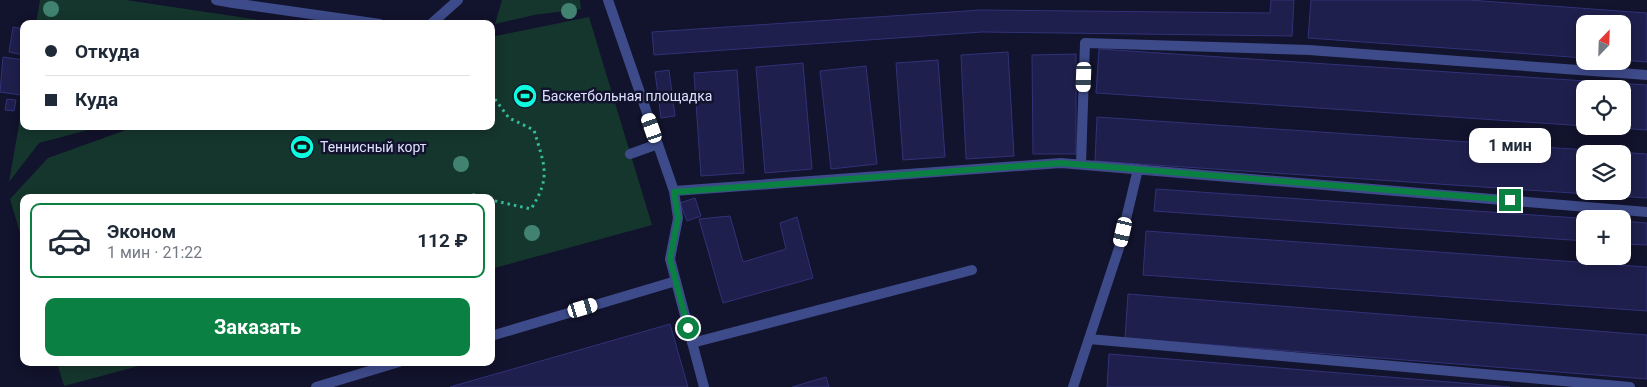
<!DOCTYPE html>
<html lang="ru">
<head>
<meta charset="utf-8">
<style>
  body { margin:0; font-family:Roboto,sans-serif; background:#f6f6f7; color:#1f2937; height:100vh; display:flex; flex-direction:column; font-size:19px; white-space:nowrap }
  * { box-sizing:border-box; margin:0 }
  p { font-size:16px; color:#747a83 }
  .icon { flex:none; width:28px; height:28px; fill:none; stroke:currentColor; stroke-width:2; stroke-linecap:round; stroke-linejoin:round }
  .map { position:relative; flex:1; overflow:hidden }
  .panel { position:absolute; left:20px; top:194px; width:475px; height:172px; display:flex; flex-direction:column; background:#fff; border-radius:10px; box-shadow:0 2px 12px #0003 }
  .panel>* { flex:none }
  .guide { position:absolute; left:20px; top:20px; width:475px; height:110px; border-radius:10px; box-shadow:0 2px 12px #0003; display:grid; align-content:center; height:110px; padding:0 25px; background:#fff }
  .needle { width:32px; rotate:23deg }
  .fabs { position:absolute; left:1576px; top:15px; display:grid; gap:10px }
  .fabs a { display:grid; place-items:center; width:55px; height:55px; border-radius:10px; background:#fff; box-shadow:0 2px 12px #0003; font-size:25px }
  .end { position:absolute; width:22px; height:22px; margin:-11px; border:6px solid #0b8043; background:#fff; box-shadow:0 0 0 2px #fff }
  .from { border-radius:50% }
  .bubble { position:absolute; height:35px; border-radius:10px; background:#fff; box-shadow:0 2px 12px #0003; font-size:16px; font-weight:700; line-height:35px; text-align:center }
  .car { position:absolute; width:15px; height:30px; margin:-15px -8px; border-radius:6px; box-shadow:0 0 4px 1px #0007; background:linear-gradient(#fff 24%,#345 0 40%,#fff 0 76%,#345 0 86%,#fff 0) }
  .guide b { display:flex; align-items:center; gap:18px; height:48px; font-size:19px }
  .guide b+b { border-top:1px solid #e0e1e3 }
  .guide i { width:12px; height:12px; background:#1f2937 }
  ul { padding:9px 0 0; list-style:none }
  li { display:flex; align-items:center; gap:15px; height:75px; margin:0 10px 8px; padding:0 15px; border:2px solid #e0e1e3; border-radius:10px }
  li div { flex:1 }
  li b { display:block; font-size:19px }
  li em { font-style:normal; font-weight:700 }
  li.current { border-color:#0b8043 }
  li>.icon { width:45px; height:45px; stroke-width:1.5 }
  .primary-button { display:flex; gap:10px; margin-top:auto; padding:10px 25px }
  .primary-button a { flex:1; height:58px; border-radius:10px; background:#0b8043; color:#fff; font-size:20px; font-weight:700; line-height:58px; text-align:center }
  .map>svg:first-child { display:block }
  .green { fill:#15362d }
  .building { fill:#1e1f4c; stroke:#313278; fill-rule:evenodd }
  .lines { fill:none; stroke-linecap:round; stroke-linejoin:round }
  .path { stroke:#33bc97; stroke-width:3; stroke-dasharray:2.5 4; stroke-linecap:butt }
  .lane { stroke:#3e4b8a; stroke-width:10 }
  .tree { fill:#418370 }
  .route { stroke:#0b8043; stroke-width:6 }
  .labels { text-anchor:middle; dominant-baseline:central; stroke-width:5; stroke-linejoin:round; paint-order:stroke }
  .poi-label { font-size:14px; fill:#dde0fe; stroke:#12132c; text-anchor:start }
</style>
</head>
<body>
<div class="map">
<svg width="1647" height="387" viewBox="0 0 1647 387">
  <rect width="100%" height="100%" fill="#12132c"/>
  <!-- green -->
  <path class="green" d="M 40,0 L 126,0 L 285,24 L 36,24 Z
    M 502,0 L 580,0 L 581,9 L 534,15 L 495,24 Z
    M 589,17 L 652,225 L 491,269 L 491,198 L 24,198 L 24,246 L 10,199 L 48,158 L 137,126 L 491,126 L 491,37 Z
    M 24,96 L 24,126 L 103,126 L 39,143 L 9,182 Z
    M 57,363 L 57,362 L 150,363 L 64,386 Z"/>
  <!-- building -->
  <path class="building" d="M 1271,0 L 1294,0 L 1292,36 L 982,32 L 654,55 L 652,32 L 981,10 L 1270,13 Z
    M 1311,0 L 1469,0 L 1647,13 L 1647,62 L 1622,60 L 1622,24 L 1585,24 L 1585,58 L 1308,38 Z
    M 13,27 L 24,29 L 24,55 L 9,52 Z
    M 1099,49 L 1647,85 L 1647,130 L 1592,126 L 1622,126 L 1622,89 L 1585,89 L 1585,126 L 1096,93 Z
    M 1008,52 L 1014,156 L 966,159 L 961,55 Z
    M 1076,54 L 1076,154 L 1033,154 L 1032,55 Z
    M 3,57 L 24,60 L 21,95 L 0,92 Z
    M 938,60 L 945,157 L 903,160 L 896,63 Z
    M 803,63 L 812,169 L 765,173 L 756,67 Z
    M 866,66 L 877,164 L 831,169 L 820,71 Z
    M 669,70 L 675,116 L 661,118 L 655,72 Z
    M 737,70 L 744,173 L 701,176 L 694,73 Z
    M 7,99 L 16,100 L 14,111 L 5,110 Z
    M 1097,117 L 1647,154 L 1647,198 L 1095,161 ZM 1585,154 L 1622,154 L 1622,191 L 1585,191 Z
    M 1156,189 L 1592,219 L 1585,219 L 1585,241 L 1154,211 Z
    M 695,198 L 701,216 L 687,221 L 680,203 Z
    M 730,216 L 743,262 L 786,249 L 780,223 L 797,217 L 813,278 L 723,303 L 699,219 Z
    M 1622,221 L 1647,223 L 1647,245 L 1622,244 Z
    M 1146,231 L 1647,267 L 1647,311 L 1143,275 Z
    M 1128,294 L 1647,335 L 1647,379 L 1125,338 Z
    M 670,324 L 688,387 L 450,387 Z
    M 1109,354 L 1510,387 L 1107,387 Z
    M 826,377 L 829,387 L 792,387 Z"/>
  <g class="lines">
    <!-- path -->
    <path class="path" d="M 491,94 L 509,118 L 534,130 C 544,165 552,176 531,209 L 491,200
      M 468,198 L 471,194 L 483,198"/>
    <!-- lane -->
    <path class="lane" d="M 216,0 L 233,3 L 234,0
      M 608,0 L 674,191 L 1061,163 L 1647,212
      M 233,3 L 380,24
      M 431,24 L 458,0
      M 630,154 L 658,144
      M 1081,164 L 1085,43 L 1309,50 L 1647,75
      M 674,191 L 678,218 L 670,259 L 704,387
      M 491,336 L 676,281
      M 1089,339 L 1630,387
      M 692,343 L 972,270
      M 316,387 L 399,362
      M 1073,387 L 1119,248 L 1138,169"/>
  </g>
  <!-- trees -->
  <g class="tree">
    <circle cx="51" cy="9" r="8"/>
    <circle cx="569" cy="11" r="8"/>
    <circle cx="461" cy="164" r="8"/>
    <circle cx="532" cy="233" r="8"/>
  </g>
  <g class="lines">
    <!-- route -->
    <path class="route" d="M 688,328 L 670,259 L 678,218 L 674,192 L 1061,163 L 1510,200"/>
  </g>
  <!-- icons -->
  <defs>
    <g id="stadium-disc" transform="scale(1.25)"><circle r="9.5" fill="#0dfbdf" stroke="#12132c"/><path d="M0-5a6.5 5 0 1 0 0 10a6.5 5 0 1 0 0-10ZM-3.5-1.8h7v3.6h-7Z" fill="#111"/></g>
  </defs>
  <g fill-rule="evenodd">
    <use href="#stadium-disc" x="525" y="96"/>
    <use href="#stadium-disc" x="302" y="147"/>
  </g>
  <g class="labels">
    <!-- poi labels -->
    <g class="poi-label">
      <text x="542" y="96">Баскетбольная площадка</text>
      <text x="320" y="147">Теннисный корт</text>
    </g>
  </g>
</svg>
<div class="fabs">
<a><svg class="needle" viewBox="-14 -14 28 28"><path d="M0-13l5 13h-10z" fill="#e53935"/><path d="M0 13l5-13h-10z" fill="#747a83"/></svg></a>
<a><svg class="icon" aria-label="locate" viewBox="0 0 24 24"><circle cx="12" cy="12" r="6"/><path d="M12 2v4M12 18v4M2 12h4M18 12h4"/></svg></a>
<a><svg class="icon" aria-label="layers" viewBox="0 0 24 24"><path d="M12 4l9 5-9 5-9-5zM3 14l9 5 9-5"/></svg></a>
<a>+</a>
</div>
<i class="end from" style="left:688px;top:328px"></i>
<i class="end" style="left:1510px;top:200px"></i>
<div class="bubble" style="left:1469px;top:128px;width:82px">1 мин</div>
<i class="car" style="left:1084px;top:77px;rotate:182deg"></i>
<i class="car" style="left:652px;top:128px;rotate:341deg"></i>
<i class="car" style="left:1123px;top:232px;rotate:193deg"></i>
<i class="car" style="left:583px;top:308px;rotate:73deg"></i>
<div class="guide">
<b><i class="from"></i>Откуда</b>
<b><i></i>Куда</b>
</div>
<section class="panel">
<ul>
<li class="current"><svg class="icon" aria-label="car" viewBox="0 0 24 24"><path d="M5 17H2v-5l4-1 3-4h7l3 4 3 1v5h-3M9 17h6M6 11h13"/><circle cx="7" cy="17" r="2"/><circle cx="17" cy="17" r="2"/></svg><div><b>Эконом</b><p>1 мин · 21:22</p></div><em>112 ₽</em></li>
</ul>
<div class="primary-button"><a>Заказать</a></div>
</section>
</div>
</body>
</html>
